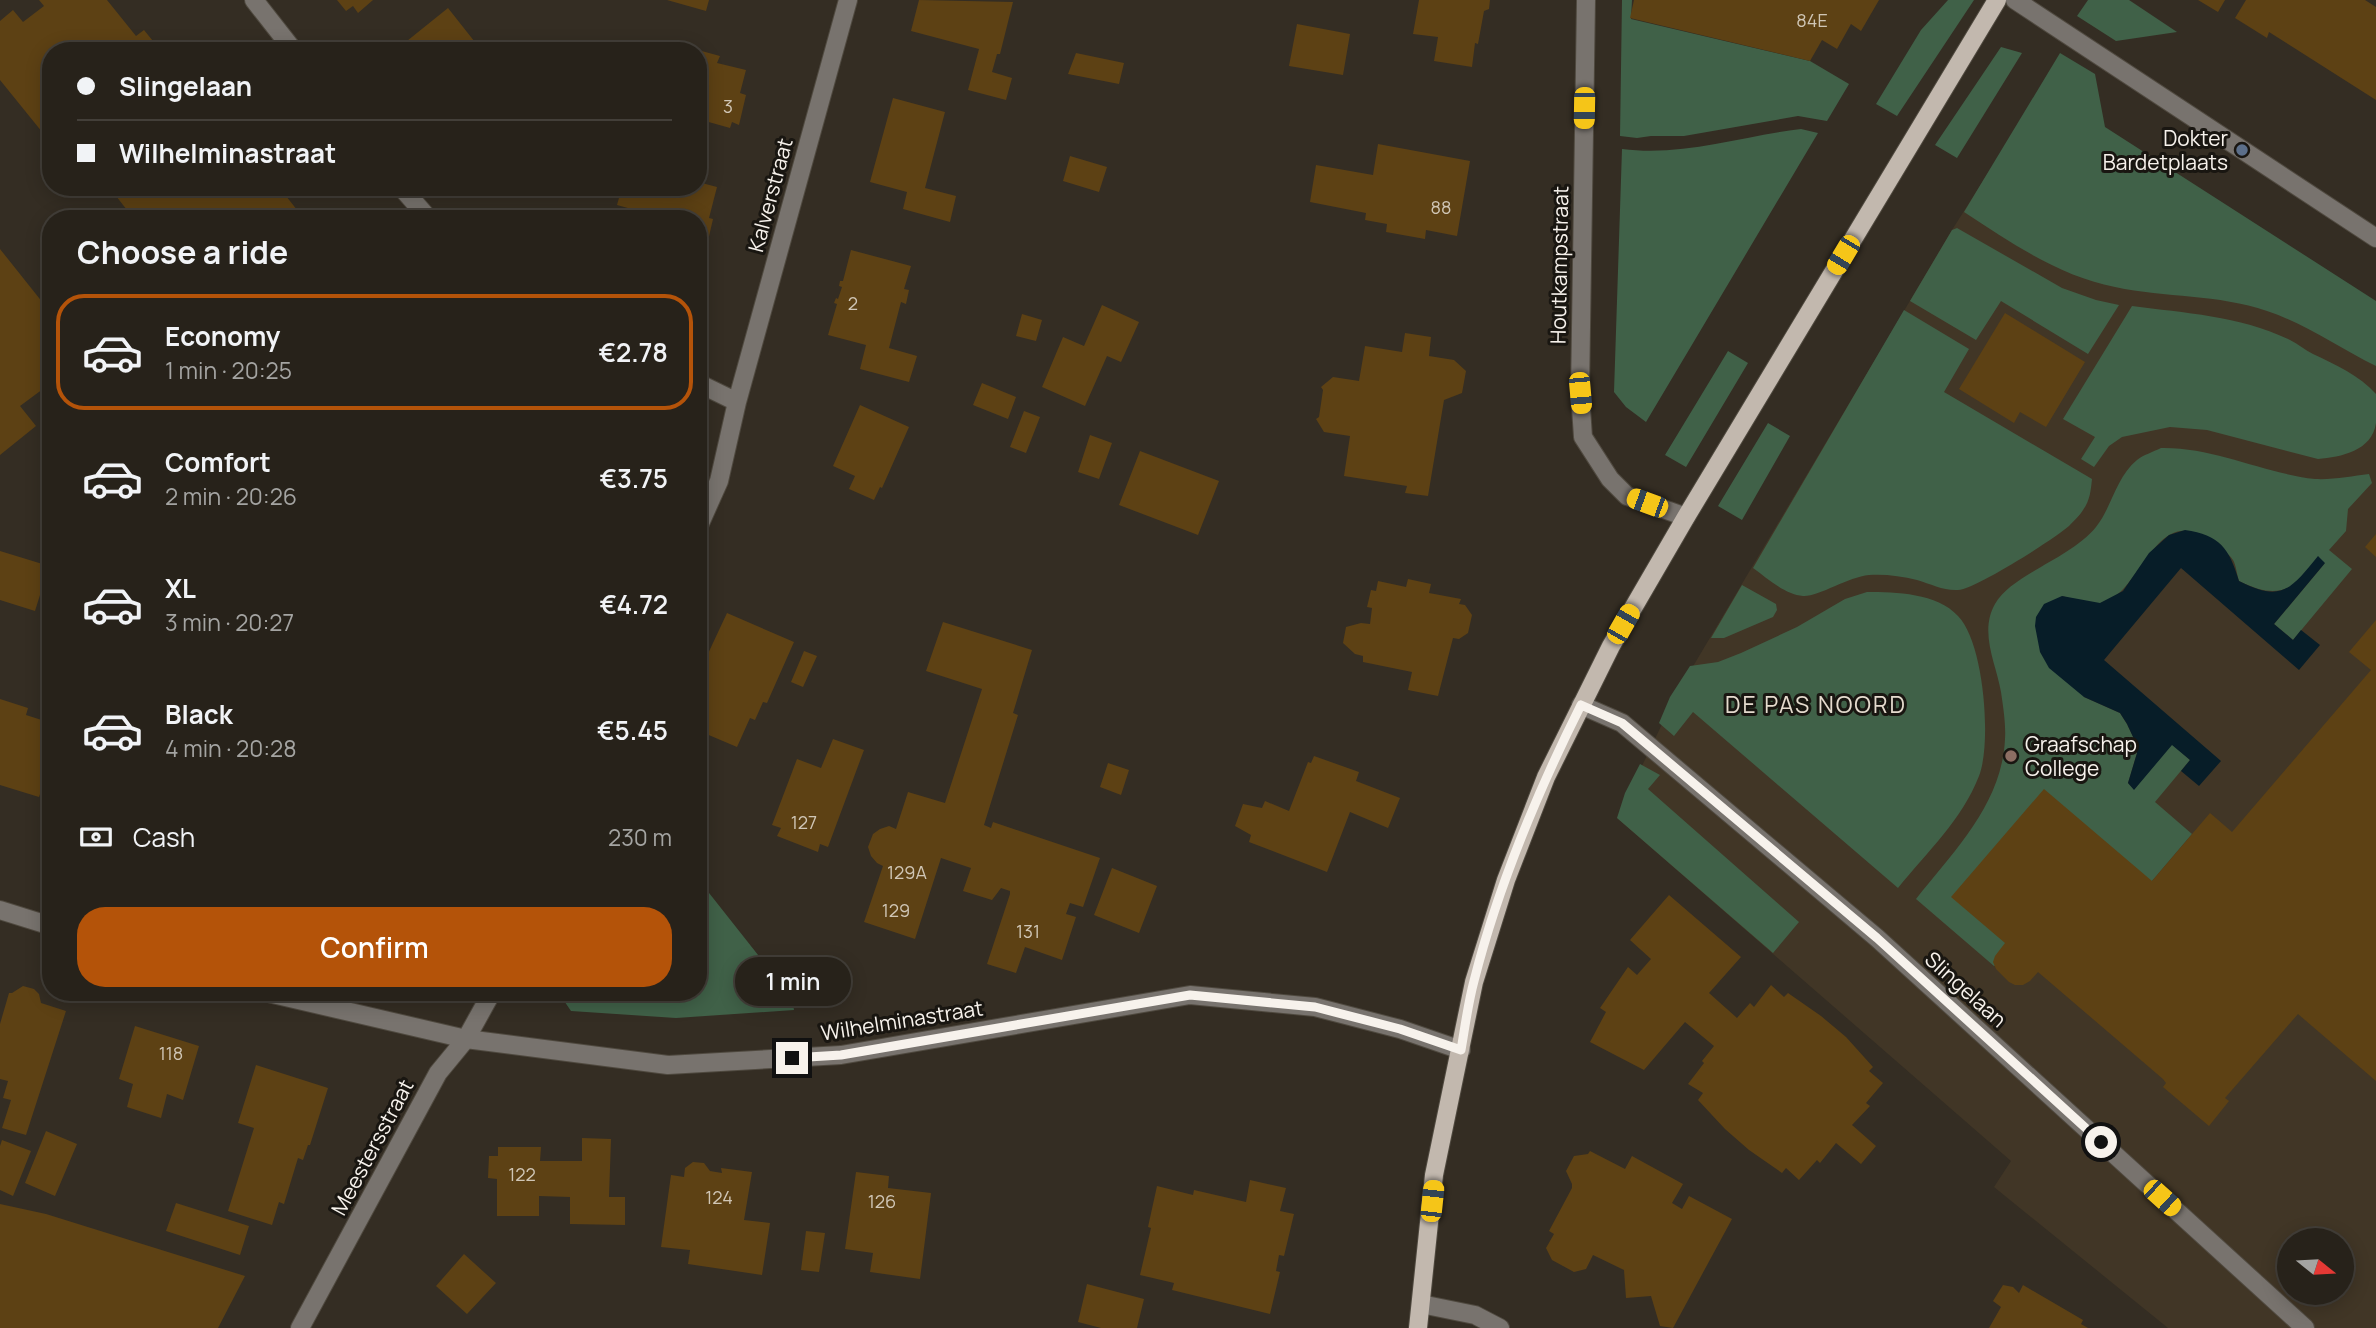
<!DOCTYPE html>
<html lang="en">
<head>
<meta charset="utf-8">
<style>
  body { margin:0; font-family:Manrope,sans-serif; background:#2f2a23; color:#f1f3f6; height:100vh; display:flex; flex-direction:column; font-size:26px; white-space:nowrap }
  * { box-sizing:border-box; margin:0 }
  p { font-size:23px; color:#a4a4a2 }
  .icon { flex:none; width:38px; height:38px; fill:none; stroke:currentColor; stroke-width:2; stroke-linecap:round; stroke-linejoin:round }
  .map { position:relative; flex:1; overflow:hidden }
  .panel { position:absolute; left:42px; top:210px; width:665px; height:791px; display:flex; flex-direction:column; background:#27221a; border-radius:28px; box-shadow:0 4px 18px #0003,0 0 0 2px #433f39 }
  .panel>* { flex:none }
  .top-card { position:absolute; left:42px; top:42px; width:665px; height:154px; border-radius:28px; box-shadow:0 4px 18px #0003,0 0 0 2px #433f39; display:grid; align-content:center; height:154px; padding:0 35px; background:#27221a }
  .needle { width:46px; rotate:108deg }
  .fabs { position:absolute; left:2277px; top:1228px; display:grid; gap:14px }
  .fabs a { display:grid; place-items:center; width:77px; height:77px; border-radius:50%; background:#27221a; box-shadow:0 4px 18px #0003,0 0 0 2px #433f39; font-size:35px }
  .end { position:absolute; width:32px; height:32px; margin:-16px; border:9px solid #f7f2ec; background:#111; box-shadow:0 0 0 4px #111 }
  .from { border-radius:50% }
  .bubble { position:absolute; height:49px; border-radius:24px; background:#27221a; box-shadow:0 4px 18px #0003,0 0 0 2px #433f39; font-size:23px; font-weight:600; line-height:49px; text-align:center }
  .car { position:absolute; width:21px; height:42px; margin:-21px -10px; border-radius:9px; box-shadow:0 0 5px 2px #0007; background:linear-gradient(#f5c518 24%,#345 0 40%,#f5c518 0 76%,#345 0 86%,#f5c518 0) }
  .top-card b { display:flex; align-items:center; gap:24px; height:66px; font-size:26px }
  .top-card b+b { border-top:2px solid #433f39 }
  .top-card i { width:18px; height:18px; background:#f1f3f6 }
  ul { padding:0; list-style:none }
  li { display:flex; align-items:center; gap:21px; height:116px; margin:0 14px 10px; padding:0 21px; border:4px solid transparent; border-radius:28px }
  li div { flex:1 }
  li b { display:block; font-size:26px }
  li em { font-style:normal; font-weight:600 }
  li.current { border-color:#b45309 }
  li>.icon { width:63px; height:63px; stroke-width:1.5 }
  h2 { padding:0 35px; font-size:32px; line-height:84px }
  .pay { display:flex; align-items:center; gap:18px; height:77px; padding:0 35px; font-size:26px }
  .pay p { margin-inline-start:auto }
  .button { display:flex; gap:14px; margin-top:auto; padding:14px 35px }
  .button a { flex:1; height:80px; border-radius:28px; background:#b45309; color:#fff; font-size:28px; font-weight:600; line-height:80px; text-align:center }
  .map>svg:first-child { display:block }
  .built { fill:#413626; fill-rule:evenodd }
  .green { fill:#406148 }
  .water { fill:#071d28 }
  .building { fill:#5d4114 }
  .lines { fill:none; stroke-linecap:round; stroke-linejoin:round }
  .minor-casing { stroke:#4f493f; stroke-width:20 }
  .major-casing { stroke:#4f493f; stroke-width:20 }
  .minor { stroke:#78736e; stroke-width:18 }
  .major { stroke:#c2b8ae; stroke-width:18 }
  .route { stroke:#f7f2ec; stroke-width:9 }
  .service-dot { fill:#5c6f8a; stroke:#191611; stroke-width:2.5 }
  .education-dot { fill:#8d6e63; stroke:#191611; stroke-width:2.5 }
  .labels { text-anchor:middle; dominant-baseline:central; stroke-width:6; stroke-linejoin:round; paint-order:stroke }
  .number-label { font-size:18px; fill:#d0c6b6 }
  .poi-label { font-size:21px; fill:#f7f2ec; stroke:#191611; text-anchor:end }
  .street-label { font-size:21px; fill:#f7f2ec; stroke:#191611 }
  .neighbourhood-label { font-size:23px; letter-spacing:2px; fill:#e5dbce; stroke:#191611 }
</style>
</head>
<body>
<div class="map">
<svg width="2376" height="1328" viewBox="0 0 2376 1328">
  <rect width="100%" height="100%" fill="#342d23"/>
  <!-- built -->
  <path class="built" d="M 2031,105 L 2376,331 L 2376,1328 L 2168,1328 L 1994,1187 L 2011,1161 L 1617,818 L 1676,695 L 1952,230 ZM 2289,1241 L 2342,1241 L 2342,1293 L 2289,1293 Z"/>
  <!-- green -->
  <path class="green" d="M 1622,0 L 1632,0 L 1631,19 L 1810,61 L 1849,84 L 1827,121 L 1798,116 L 1684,136 L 1651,136 L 1637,138 L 1620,136 Z
    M 1948,0 L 1974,0 L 1897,116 L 1876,104 L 1921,30 Z
    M 2088,0 L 2129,0 L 2177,32 L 2116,41 L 2077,16 Z
    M 2001,47 L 2022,53 L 1957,158 L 1935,145 Z
    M 2060,53 L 2095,74 L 2105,127 L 2376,301 L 2376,366 C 2339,348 2306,324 2267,311 C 2218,294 2166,298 2115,287 C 2059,276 2011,243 1964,212 Z
    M 1801,129 L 1818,133 L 1646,422 L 1626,407 L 1614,392 L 1622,149 C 1683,157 1741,136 1801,129 Z
    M 1957,228 L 2062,288 L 2096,300 L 2119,305 L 2088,354 L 2001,301 L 1976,340 L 1910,301 L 1952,230 Z
    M 2132,306 C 2185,313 2241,316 2290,340 C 2298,344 2305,350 2313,354 C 2336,365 2359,375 2376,394 C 2376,404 2376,414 2376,423 C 2372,451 2341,457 2318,459 L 2207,430 L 2170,427 L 2122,437 L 2109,446 L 2094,467 L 2081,459 L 2095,437 L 2063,419 Z
    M 1904,310 L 1969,349 L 1944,392 L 2092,479 C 2091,489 2090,501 2083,510 C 2080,515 2074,521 2069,526 C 2054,539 1976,589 1958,590 C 1944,591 1931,584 1917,580 C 1901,576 1885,574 1869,575 C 1848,577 1818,597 1803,596 C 1785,595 1767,578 1753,568 Z
    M 1728,351 L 1748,363 L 1686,467 L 1665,455 Z
    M 1768,423 L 1790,436 L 1742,520 L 1718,506 Z
    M 2161,448 C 2215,447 2262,473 2315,479 C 2333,480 2352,476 2369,474 L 2372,483 L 2348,509 L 2346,531 L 2329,550 L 2352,569 L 2293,640 L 2274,624 L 2325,563 C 2290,587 2282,602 2239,581 C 2237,575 2236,565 2233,560 C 2228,552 2215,546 2207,540 C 2155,501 2141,597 2100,603 C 2088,605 2073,599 2062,596 L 2084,697 L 2120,713 L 2127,724 L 2134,739 L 2137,753 L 2128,783 L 2134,789 L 2172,744 L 2190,760 L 2155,802 L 2192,834 L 2152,881 L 1994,966 L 1916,899 C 1954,851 2002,804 2005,739 C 2006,724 2003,706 2001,692 C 1996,663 1979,632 1995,604 C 2012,574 2070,559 2096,527 C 2112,507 2116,477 2137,460 C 2143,455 2153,452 2161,448 Z
    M 1742,585 L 1776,604 L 1777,610 L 1773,617 L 1724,638 L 1711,638 Z
    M 1867,592 C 1896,592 1937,593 1958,616 C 1984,642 1992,743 1979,776 C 1962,820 1927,852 1898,888 L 1693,712 L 1674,736 L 1659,723 L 1670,697 L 1690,666 L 1718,662 L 1741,653 L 1797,627 L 1845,599 Z
    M 1640,764 L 1660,775 L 1648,789 L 1799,922 L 1773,953 L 1617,818 L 1625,793 Z
    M 698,879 L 792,998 L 794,1010 L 676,1018 L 571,1011 L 558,992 L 698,992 Z"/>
  <!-- water -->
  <path class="water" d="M 2185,530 C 2220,535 2229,548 2239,581 C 2282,603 2291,589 2318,556 L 2325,563 L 2274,624 L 2293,640 L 2301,630 L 2320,645 L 2299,670 L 2181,568 L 2104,660 L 2221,761 L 2199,786 L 2181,771 L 2190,760 L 2172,745 L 2134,790 L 2128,783 L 2137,753 L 2134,739 L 2127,724 L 2120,713 L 2084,697 L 2049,668 L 2040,652 L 2035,626 L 2036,617 L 2044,604 L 2062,596 L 2100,603 L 2123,591 L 2149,553 L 2169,535 Z"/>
  <!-- building -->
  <path class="building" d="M 39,0 L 107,0 L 136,36 L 144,30 L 161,51 L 51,51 L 51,143 L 0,80 L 0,21 L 13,10 L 23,22 L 44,6 Z
    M 337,0 L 373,0 L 358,13 L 353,6 L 346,11 Z
    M 667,0 L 709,0 L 706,11 Z
    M 919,0 L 1013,2 L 1000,54 L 997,54 L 992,72 L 1012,78 L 1006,100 L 968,90 L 979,49 L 911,31 Z
    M 1419,0 L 1490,0 L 1489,9 L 1484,11 L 1478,44 L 1475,43 L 1472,67 L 1434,61 L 1438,37 L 1413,34 Z
    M 1634,0 L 1879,0 L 1861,31 L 1851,24 L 1837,49 L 1822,40 L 1810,61 L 1630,18 Z
    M 2198,0 L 2225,0 L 2218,12 Z
    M 2246,0 L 2365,0 L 2376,7 L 2376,100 L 2269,32 L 2267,38 L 2235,18 Z
    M 448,8 L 482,51 L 406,51 L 402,45 Z
    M 1297,24 L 1350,34 L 1343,75 L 1289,66 Z
    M 503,40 L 512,51 L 490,51 Z
    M 698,50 L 720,56 L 717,63 L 746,70 L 740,93 L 746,95 L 739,125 L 732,122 L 730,128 L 698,119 Z
    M 1076,53 L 1124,63 L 1119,84 L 1068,74 Z
    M 893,98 L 945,112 L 925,188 L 956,196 L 950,222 L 903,209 L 907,192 L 870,182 Z
    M 1378,144 L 1470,161 L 1457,236 L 1426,230 L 1425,239 L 1386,232 L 1387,224 L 1365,220 L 1366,213 L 1310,202 L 1316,165 L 1373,175 Z
    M 1070,156 L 1107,167 L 1099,192 L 1063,181 Z
    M 698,182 L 717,187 L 709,218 L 713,219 L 707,245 L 703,244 L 699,256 L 698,219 L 640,219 L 642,212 L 617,205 L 622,187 L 698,187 Z
    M 109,187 L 279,187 L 301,215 L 296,219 L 134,219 Z
    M 0,249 L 51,313 L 51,399 L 43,389 L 20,406 L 36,426 L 0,455 Z
    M 851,250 L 911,266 L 904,289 L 909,290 L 906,304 L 901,302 L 889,348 L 917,356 L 909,382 L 860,369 L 866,345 L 828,335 L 837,304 L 834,303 L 836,298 L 838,299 L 842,287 L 839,286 L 840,281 L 843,281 Z
    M 1102,305 L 1139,322 L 1121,362 L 1107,356 L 1085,406 L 1042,387 L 1063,337 L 1084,346 Z
    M 2005,313 L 2085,362 L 2046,427 L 2020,412 L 2014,423 L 1959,389 Z
    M 1022,314 L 1042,320 L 1036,341 L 1016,336 Z
    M 1405,333 L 1431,337 L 1429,356 L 1454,360 L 1466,371 L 1462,393 L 1444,400 L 1428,496 L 1405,493 L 1407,486 L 1344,476 L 1350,436 L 1324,432 L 1316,419 L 1319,417 L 1323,390 L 1321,387 L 1333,377 L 1359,381 L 1365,346 L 1402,352 Z
    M 982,383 L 1016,397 L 1008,419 L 973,405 Z
    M 860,405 L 909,427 L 882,488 L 880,487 L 874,500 L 849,489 L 855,476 L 833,466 Z
    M 1024,411 L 1040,417 L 1026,453 L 1010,447 Z
    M 1090,435 L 1112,443 L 1099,479 L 1078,472 Z
    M 1140,451 L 1219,481 L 1198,535 L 1119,505 Z
    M 2376,534 L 2376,557 L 2365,547 Z
    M 0,551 L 49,566 L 35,611 L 0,600 Z
    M 1408,579 L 1431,584 L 1429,593 L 1461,599 L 1459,604 L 1465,605 L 1472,615 L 1468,633 L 1459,639 L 1453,638 L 1438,696 L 1408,690 L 1412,672 L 1363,662 L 1363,656 L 1355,654 L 1343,643 L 1346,627 L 1361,623 L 1370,624 L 1372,608 L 1367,607 L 1371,590 L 1376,591 L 1378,581 L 1406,587 Z
    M 727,613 L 794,642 L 767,703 L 763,702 L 755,720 L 750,718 L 737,747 L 704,733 L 702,739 L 698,738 L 698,675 Z
    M 2376,620 L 2376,1081 L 2298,1014 L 2225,1098 L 2229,1101 L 2209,1126 L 2163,1087 L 2166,1083 L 2163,1079 L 2038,972 L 2030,981 L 2023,985 L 2015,985 L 2009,982 L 1996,969 L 1993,962 L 1995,956 L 2005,943 L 1951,897 L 2044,789 L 2152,881 L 2210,813 L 2232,832 L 2371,670 L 2349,652 Z
    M 943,622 L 1032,650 L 1013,713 L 1018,715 L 984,825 L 991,828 L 993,822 L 1100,858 L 1083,907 L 1070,903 L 1066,914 L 1076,917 L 1062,960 L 1025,947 L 1016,973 L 987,964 L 1010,894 L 1010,891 L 1001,888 L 992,900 L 963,891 L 971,868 L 941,858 L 915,939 L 864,922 L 883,866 L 877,863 L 871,856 L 868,847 L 873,834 L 880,829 L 889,826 L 896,829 L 908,792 L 945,803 L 982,689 L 926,671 Z
    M 804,651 L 817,656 L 803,687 L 791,682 Z
    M 0,699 L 28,708 L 26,715 L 51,723 L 51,762 L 39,797 L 0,785 Z
    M 833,739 L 864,750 L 828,847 L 820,844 L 818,852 L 777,836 L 781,828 L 772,825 L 797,759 L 821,768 Z
    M 1314,756 L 1359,772 L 1356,781 L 1400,798 L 1388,828 L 1350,812 L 1327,872 L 1249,842 L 1251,835 L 1235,826 L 1243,804 L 1262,808 L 1265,801 L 1289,811 L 1308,762 L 1311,763 Z
    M 1108,763 L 1129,770 L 1121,795 L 1100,787 Z
    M 1112,868 L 1157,886 L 1139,933 L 1094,915 Z
    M 1669,895 L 1741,957 L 1709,993 L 1737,1018 L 1750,1003 L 1754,1007 L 1771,985 L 1784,997 L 1788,993 L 1821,1016 L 1846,1037 L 1873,1067 L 1869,1071 L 1883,1083 L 1866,1103 L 1870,1106 L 1852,1125 L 1876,1146 L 1861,1164 L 1836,1143 L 1820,1163 L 1817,1160 L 1799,1180 L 1786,1168 L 1782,1173 L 1749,1150 L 1725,1129 L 1698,1100 L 1703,1093 L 1688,1084 L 1704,1063 L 1702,1061 L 1714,1046 L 1685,1022 L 1644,1070 L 1590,1042 L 1606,1012 L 1600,1008 L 1628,967 L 1637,975 L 1651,959 L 1630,940 Z
    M 23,986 L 34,989 L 39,994 L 41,1003 L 66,1011 L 26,1135 L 2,1128 L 11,1100 L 3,1098 L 8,1081 L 0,1079 L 0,1024 L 9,993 L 12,993 Z
    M 135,1026 L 199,1046 L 183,1100 L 167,1094 L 161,1118 L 127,1107 L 133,1084 L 119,1079 Z
    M 256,1065 L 328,1088 L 310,1145 L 308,1145 L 303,1160 L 298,1158 L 284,1204 L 279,1202 L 272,1225 L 228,1211 L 254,1128 L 238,1123 Z
    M 46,1131 L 77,1144 L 55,1196 L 25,1183 Z
    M 582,1138 L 611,1139 L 609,1197 L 625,1197 L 625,1225 L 570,1224 L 570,1197 L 539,1196 L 539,1216 L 497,1216 L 497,1179 L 488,1178 L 489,1156 L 498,1156 L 498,1147 L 541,1147 L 540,1161 L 582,1161 Z
    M 2,1140 L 31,1151 L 13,1196 L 0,1190 L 0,1146 Z
    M 1590,1151 L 1625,1169 L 1632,1156 L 1683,1184 L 1672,1203 L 1682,1209 L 1689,1196 L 1732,1219 L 1673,1328 L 1660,1326 L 1651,1296 L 1626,1298 L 1624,1270 L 1593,1255 L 1586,1269 L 1574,1272 L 1552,1260 L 1546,1248 L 1554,1234 L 1549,1231 L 1572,1188 L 1572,1184 L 1566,1171 L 1574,1156 L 1588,1154 Z
    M 693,1162 L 704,1163 L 710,1171 L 722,1173 L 721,1168 L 752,1172 L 744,1220 L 770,1223 L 762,1275 L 688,1264 L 690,1250 L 661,1247 L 671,1175 L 684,1177 L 685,1168 Z
    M 856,1172 L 889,1176 L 888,1188 L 931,1193 L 920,1279 L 870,1272 L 873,1253 L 845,1249 Z
    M 1250,1180 L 1286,1188 L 1280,1211 L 1294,1214 L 1284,1256 L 1279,1255 L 1276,1271 L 1280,1272 L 1270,1314 L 1172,1290 L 1174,1283 L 1140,1275 L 1151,1228 L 1148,1227 L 1157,1186 L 1193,1195 L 1194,1190 L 1246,1202 Z
    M 176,1203 L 249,1226 L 240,1255 L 166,1231 Z
    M 0,1204 L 46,1214 L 245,1276 L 218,1328 L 0,1328 Z
    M 806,1231 L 825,1233 L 819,1272 L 801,1270 Z
    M 464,1254 L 496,1283 L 467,1314 L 436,1286 Z
    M 1087,1284 L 1144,1299 L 1137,1328 L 1101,1328 L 1078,1322 Z
    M 2003,1285 L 2013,1287 L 2019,1293 L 2023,1285 L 2083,1320 L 2081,1324 L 2088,1328 L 1989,1328 L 2001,1307 L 1993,1301 Z"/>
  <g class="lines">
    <!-- minor casing -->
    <g class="minor-casing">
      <path id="minor" d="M 254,0 L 294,51
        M 1586,0 L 1580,393 L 1583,437 L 1610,479 L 1627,496 L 1686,517
        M 2015,0 L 2376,238
        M 401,187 L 429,219
        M 698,383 L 737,402 L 719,481 L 698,528
        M 737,402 L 848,0
        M 1581,705 L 1622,723 L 1877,938 L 2305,1328
        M 0,910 L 51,926
        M 264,992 L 466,1039 L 668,1065 L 841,1055 L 1190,995 L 1315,1007 L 1400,1029 L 1461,1050
        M 1421,1304 L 1475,1315 L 1500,1328
        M 300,1328 L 438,1073 L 466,1039 L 492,992"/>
    </g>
    <!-- major casing -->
    <g class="major-casing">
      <path id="major" d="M 1418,1328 L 1434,1175 L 1474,982 L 1506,880 L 1546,777 L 1611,646 L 1686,517 L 1997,0"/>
    </g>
    <!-- minor -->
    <use href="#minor" class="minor"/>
    <!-- major -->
    <use href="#major" class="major"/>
  </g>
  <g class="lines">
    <!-- route -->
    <path class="route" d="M 792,1058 L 841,1055 L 1190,995 L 1315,1007 L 1400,1029 L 1461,1050 C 1465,1027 1468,1003 1474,981 C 1498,886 1537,793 1581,705 L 1622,723 L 1877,938 L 2101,1142"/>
  </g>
  <!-- markers -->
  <circle class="service-dot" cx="2242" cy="150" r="7"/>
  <circle class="education-dot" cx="2011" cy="756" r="7"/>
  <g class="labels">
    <!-- number labels -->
    <g class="number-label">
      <text x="1812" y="20">84E</text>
      <text x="728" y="106">3</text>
      <text x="1441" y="207">88</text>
      <text x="853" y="303">2</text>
      <text x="804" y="822">127</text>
      <text x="907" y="872">129A</text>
      <text x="896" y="910">129</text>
      <text x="1028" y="931">131</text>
      <text x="171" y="1053">118</text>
      <text x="522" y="1174">122</text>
      <text x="719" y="1197">124</text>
      <text x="882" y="1201">126</text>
    </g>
    <!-- poi labels -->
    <g class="poi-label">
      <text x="2228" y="138">Dokter<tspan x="2228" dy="24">Bardetplaats</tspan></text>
      <text x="2025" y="744" text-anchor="start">Graafschap<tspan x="2025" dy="24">College</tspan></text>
    </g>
    <!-- street labels -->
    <g class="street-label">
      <text transform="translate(770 195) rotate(-75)">Kalverstraat</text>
      <text transform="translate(1559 265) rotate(-89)">Houtkampstraat</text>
      <text transform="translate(1966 989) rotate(42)">Slingelaan</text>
      <text transform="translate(902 1020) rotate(-9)">Wilhelminastraat</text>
      <text transform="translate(372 1147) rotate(-62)">Meestersstraat</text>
    </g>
    <!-- neighbourhood labels -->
    <g class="neighbourhood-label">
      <text x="1816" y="704">DE PAS NOORD</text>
    </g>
  </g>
</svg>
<div class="fabs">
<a><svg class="needle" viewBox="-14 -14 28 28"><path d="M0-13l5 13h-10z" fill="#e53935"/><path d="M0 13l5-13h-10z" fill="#a4a4a2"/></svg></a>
</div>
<i class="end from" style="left:2101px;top:1142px"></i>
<i class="end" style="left:792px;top:1058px"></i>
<div class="bubble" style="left:735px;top:957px;width:116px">1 min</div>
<i class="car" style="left:1584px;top:108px;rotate:181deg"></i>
<i class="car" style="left:1843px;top:255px;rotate:211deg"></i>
<i class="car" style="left:1580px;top:393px;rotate:175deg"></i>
<i class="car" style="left:1647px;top:503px;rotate:290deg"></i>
<i class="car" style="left:1623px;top:624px;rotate:30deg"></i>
<i class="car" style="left:2162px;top:1198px;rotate:132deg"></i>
<i class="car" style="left:1432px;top:1201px;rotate:6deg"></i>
<div class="top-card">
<b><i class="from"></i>Slingelaan</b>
<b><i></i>Wilhelminastraat</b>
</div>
<section class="panel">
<h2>Choose a ride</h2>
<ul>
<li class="current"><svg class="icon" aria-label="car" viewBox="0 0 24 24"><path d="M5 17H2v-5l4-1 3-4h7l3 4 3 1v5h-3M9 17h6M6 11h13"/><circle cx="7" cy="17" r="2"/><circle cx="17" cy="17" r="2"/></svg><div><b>Economy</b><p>1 min · 20:25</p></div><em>€2.78</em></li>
<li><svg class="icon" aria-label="car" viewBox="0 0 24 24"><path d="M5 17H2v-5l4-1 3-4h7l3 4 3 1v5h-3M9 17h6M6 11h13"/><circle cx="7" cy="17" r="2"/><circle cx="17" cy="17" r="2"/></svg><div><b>Comfort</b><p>2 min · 20:26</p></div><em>€3.75</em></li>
<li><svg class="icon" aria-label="car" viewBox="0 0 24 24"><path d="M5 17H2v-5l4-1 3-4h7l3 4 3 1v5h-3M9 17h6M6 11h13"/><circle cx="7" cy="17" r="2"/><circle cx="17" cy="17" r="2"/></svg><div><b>XL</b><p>3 min · 20:27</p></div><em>€4.72</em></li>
<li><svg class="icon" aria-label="car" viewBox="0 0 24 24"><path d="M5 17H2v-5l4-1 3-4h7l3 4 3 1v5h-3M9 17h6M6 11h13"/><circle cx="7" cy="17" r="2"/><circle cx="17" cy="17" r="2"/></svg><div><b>Black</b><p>4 min · 20:28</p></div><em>€5.45</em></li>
</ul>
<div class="pay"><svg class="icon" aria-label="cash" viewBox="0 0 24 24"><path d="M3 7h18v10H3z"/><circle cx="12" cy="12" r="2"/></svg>Cash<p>230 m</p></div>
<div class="button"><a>Confirm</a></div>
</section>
</div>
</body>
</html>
